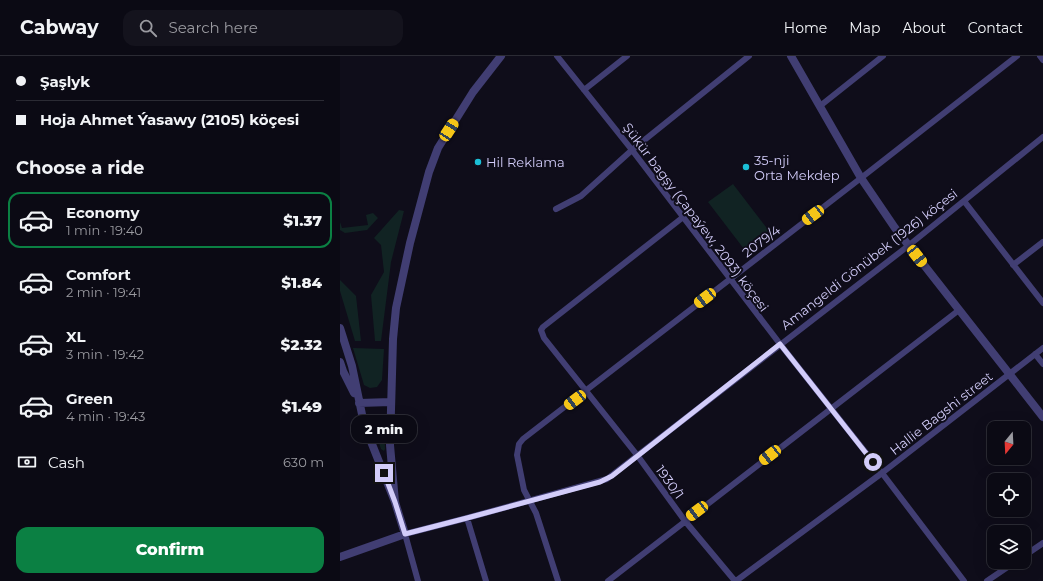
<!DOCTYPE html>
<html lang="en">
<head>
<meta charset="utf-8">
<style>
  body { margin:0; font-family:Montserrat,sans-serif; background:#14131d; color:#f1f3f6; height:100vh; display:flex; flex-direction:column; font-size:15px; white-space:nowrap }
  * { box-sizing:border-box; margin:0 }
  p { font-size:13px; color:#9a9aa0 }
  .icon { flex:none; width:22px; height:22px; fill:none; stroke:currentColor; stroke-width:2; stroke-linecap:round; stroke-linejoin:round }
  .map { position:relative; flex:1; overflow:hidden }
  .side { display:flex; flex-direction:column; background:#0b0a14; width:340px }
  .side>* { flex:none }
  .top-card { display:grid; align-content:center; height:88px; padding:0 16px; background:#0b0a14 }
  .needle { width:26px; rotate:198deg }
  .controls { position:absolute; left:647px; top:365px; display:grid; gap:8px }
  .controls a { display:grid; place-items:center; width:44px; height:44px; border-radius:8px; background:#0b0a14; box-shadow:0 4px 16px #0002,0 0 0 1px #2b2b34; font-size:20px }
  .end { position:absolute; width:18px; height:18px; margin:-9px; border:5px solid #d2ccf9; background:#111; box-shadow:0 0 0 2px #111 }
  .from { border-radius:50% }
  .bubble { position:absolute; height:28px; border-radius:12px; background:#0b0a14; box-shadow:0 4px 16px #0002,0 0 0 1px #2b2b34; font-size:13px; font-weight:800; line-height:28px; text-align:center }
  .car { position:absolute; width:12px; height:24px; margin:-12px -6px; border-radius:5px; box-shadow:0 0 3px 1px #0007; background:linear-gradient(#f5c518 24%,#345 0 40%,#f5c518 0 76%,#345 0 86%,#f5c518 0) }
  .top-card b { display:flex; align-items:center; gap:14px; height:38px; font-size:15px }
  .top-card b+b { border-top:1px solid #2b2b34 }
  .top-card i { width:10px; height:10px; background:#f1f3f6 }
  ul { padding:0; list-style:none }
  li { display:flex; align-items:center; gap:12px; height:56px; margin:0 8px 6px; padding:0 8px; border:2px solid transparent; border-radius:12px }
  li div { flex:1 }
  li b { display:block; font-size:15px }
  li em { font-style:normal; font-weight:800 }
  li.on { border-color:#0b8043 }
  li>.icon { width:36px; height:36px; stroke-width:1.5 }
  h2 { padding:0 16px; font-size:18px; line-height:48px }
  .pay { display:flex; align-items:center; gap:10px; height:44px; padding:0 16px; font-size:15px }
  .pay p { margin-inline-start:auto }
  .action { display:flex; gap:8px; margin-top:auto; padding:8px 16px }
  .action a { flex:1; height:46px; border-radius:12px; background:#0b8043; color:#fff; font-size:16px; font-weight:800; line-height:46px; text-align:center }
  header { display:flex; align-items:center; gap:24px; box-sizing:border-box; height:56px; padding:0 20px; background:#0b0a14; border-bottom:1px solid #2b2b34 }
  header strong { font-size:19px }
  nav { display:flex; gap:22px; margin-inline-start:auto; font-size:14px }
  .search { width:280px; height:36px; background:#14131d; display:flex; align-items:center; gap:10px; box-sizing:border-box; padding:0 14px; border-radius:12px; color:#9a9aa0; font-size:15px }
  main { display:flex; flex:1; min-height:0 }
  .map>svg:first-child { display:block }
  .green { fill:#112323 }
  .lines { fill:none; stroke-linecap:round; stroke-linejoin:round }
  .minor { stroke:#413e73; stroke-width:6 }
  .tertiary { stroke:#413e73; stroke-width:8 }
  .route { stroke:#d2ccf9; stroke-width:5 }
  .poi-dot { fill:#1bbfd6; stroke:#0f0d1a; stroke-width:1.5 }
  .labels { text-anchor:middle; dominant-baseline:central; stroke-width:4; stroke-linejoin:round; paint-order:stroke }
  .poi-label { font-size:13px; fill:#d2ccf9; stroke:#0f0d1a; text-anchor:start }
  .street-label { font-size:13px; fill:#d2ccf9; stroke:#0f0d1a }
</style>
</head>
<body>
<header>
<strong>Cabway</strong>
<div class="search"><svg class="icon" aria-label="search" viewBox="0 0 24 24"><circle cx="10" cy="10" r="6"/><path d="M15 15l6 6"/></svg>Search here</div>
<nav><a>Home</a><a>Map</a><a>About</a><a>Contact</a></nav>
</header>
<main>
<section class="side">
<div class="top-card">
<b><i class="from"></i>Şaşlyk</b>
<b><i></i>Hoja Ahmet Ýasawy (2105) köçesi</b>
</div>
<h2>Choose a ride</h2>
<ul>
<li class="on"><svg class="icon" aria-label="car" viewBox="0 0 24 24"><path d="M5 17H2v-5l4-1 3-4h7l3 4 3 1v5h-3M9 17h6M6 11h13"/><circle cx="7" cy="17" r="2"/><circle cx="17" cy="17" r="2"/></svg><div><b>Economy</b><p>1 min · 19:40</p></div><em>$1.37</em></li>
<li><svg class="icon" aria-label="car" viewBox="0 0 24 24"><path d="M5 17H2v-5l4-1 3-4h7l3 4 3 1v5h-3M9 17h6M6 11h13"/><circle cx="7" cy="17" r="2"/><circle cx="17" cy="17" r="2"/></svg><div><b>Comfort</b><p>2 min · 19:41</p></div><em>$1.84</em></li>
<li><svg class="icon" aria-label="car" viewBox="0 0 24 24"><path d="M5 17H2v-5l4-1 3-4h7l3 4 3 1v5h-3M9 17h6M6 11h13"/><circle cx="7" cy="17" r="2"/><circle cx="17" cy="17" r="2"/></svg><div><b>XL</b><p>3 min · 19:42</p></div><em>$2.32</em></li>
<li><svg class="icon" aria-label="car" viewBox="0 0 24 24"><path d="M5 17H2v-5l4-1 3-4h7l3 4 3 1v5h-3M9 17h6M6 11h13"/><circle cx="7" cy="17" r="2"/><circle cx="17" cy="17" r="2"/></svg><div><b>Green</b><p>4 min · 19:43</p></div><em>$1.49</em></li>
</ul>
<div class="pay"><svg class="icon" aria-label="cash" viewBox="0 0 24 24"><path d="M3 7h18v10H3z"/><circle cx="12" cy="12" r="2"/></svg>Cash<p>630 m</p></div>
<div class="action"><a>Confirm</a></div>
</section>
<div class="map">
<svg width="703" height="525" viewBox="0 0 703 525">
  <rect width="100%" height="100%" fill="#0f0d1a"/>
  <!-- green -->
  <path class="green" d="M 393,128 L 429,175 L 404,193 L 368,146 Z
    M 59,154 L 64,155 L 51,206 L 41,285 L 35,285 L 31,239 L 44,216 L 41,189 L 34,182 Z
    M 33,157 L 38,162 L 27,174 L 5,177 L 0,174 L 0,166 L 2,172 L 28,169 L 26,159 Z
    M 0,224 L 16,240 L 21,285 L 15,285 L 0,235 Z
    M 13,292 L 44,293 L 42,324 L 37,331 L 30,332 L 24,329 Z
    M 35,358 L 42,359 L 44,363 L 45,393 L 44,395 L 41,393 L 32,365 L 32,362 Z"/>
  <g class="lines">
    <!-- minor -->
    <path class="minor" d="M 217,0 L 292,94 L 440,288 L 542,417 L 624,525
      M 700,0 L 703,4
      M 244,34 L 287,0
      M 480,50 L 543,0
      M 624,145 L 703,247
      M 216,153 L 241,140 L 292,94 L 409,0
      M 342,162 L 203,271 L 201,274 L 204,282 L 297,399 L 345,465 L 395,525
      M 673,209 L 703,186
      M 695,298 L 703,308
      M 127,462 L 146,525
      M 684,500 L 703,487
      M 78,525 L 65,478 L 127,462 L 267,423 L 568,190 L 703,81
      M 218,525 L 196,457 L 184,434 L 177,399 L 179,388 L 183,383 L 521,122 L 677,0
      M 268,525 L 619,254
      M 396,525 L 542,417 L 703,292
      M 647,525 L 675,506"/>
    <!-- tertiary -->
    <path class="tertiary" d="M 451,0 L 521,122 L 555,172 L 703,361
      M 0,272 L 12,310 L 24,368 L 55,446 L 65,478 L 0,501
      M 0,306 L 3,315 L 14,337
      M 19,347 L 51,346
      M 55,446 L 50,389 L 53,283 L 56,252 L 70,187 L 89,116 L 98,92 L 133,36 L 161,0"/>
  </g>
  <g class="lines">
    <!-- route -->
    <path class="route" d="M 44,417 L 55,446 L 65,478 L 127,462 L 260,426 L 272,420 L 440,288 L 533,406"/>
  </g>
  <!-- markers -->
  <g class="poi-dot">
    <circle cx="138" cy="106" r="4"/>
    <circle cx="406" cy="111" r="4"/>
  </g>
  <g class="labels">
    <!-- poi labels -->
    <g class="poi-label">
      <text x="414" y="104">35-nji<tspan x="414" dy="15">Orta Mekdep</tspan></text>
      <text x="146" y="106">Hil Reklama</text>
    </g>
    <!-- street labels -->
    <g class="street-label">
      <text transform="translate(356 161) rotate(53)">Şükür bagşy (Çapaýew, 2093) köçesi</text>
      <text transform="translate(421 185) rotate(-37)">2079/4</text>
      <text transform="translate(529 203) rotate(-38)">Amangeldi Gönübek (1926) köçesi</text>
      <text transform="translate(601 357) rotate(-38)">Hallie Bagshi street</text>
      <text transform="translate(330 426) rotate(54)">1930/1</text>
    </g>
  </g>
</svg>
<div class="controls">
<a><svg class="needle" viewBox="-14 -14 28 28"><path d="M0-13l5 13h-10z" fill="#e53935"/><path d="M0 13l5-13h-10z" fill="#9a9aa0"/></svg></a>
<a><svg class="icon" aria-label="locate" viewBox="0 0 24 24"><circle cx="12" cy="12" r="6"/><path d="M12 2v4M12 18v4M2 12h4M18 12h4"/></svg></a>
<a><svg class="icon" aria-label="layers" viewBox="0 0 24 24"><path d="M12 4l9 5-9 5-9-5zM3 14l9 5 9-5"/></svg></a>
</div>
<i class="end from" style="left:533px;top:406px"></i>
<i class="end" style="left:44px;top:417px"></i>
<div class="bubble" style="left:11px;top:359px;width:66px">2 min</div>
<i class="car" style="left:109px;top:74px;rotate:33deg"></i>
<i class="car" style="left:473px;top:159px;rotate:233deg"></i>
<i class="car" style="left:577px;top:200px;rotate:142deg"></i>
<i class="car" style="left:365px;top:242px;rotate:232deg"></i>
<i class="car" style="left:235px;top:344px;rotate:233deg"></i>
<i class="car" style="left:430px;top:399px;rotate:232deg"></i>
<i class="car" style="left:357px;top:455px;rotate:233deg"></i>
</div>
</main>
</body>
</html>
